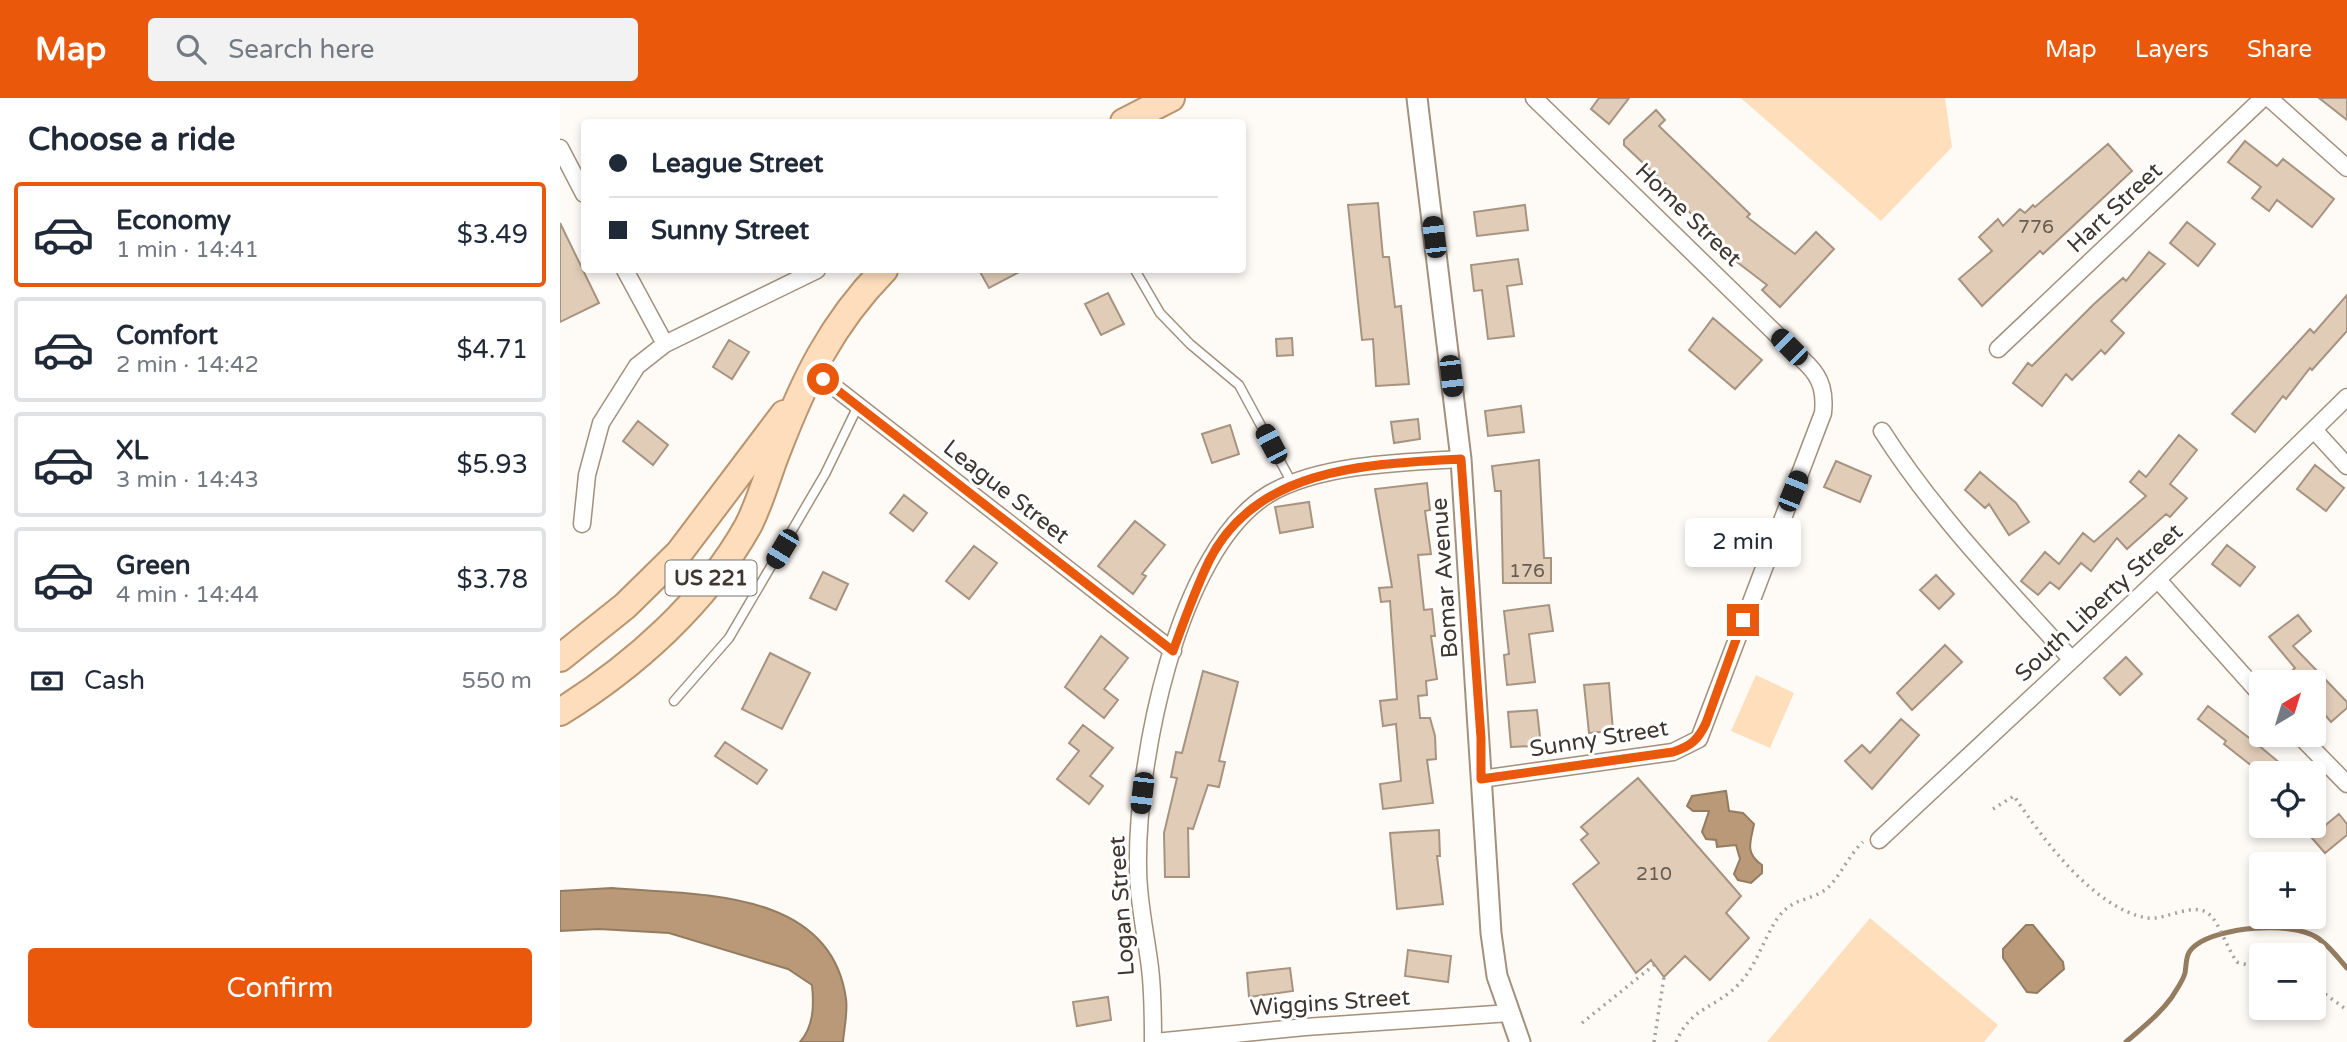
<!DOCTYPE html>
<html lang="en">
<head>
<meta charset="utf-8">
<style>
  body { margin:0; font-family:"Varela Round",sans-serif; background:#f2f2f3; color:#1f2937; height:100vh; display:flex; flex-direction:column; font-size:26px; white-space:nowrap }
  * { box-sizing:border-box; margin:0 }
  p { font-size:23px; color:#747a83 }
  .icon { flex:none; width:38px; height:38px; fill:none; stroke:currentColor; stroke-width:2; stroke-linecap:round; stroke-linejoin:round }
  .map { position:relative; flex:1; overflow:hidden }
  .details { display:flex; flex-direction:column; background:#fff; width:560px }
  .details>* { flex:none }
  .banner { position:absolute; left:21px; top:21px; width:665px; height:154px; border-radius:7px; box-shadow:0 4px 10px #0003; display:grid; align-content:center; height:154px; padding:0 28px; background:#fff }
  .needle { width:46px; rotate:38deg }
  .controls { position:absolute; left:1689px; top:572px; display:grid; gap:14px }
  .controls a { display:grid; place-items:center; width:77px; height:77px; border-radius:7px; background:#fff; box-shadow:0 4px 10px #0003; font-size:35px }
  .end { position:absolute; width:32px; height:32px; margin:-16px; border:9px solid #ea580c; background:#fff; box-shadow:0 0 0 4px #fff }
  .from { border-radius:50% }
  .bubble { position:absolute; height:49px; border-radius:7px; background:#fff; box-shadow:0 4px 10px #0003; font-size:23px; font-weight:600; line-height:49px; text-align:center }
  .car { position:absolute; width:21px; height:42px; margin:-21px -10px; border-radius:9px; box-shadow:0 0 5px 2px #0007; background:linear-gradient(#222 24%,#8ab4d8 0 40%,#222 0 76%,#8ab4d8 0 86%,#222 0) }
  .banner b { display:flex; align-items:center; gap:24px; height:66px; font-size:26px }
  .banner b+b { border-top:2px solid #e0e1e3 }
  .banner i { width:18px; height:18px; background:#1f2937 }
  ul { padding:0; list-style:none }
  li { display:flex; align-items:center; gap:21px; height:105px; margin:0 14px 10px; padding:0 14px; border:4px solid #e0e1e3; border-radius:7px }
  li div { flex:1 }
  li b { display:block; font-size:26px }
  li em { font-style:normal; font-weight:600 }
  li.active { border-color:#ea580c }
  li>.icon { width:63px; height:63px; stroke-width:1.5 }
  h2 { padding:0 28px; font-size:32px; line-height:84px }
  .pay { display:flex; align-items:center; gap:18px; height:77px; padding:0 28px; font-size:26px }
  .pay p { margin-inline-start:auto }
  .button { display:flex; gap:14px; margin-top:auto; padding:14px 28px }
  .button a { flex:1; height:80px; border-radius:7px; background:#ea580c; color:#fff; font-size:28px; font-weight:600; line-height:80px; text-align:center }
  header { display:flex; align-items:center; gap:42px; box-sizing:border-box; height:98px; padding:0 35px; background:#ea580c; color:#fff }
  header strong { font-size:33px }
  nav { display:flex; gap:38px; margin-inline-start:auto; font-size:24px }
  .search { width:490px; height:63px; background:#f2f2f3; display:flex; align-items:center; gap:18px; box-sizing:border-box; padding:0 24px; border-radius:7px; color:#747a83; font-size:26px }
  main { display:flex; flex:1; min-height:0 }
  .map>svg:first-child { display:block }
  .green { fill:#ffdebc }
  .water { fill:#b99977; stroke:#947c61; stroke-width:2 }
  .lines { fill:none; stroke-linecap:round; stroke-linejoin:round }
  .stream { stroke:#947c61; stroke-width:5 }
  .building { fill:#e1ccb8; stroke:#a69380; stroke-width:2 }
  .service-casing { stroke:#a3907d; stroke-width:11 }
  .minor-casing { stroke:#a3907d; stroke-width:19 }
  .tertiary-casing { stroke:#a3907d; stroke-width:23 }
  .primary-casing { stroke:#ba946d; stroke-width:30 }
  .path { stroke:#a5a09a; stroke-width:3.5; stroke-dasharray:2 5; stroke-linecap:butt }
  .service { stroke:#fff; stroke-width:8 }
  .minor { stroke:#fff; stroke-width:16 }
  .tertiary { stroke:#fff; stroke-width:19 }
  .primary { stroke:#fdddbc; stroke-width:26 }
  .route { stroke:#ea580c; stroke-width:9 }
  .labels { text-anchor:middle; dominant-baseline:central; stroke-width:6; stroke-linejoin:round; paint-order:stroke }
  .number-label { font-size:19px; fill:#685c51 }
  .shield { fill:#fff; stroke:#79736d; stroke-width:2 }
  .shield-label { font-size:21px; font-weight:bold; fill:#3f372f }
  .street-label { font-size:23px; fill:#3f372f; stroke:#fff }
</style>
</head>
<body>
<header>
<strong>Map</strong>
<div class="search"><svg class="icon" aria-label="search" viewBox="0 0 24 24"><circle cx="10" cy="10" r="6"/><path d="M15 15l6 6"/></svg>Search here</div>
<nav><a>Map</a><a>Layers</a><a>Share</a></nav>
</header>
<main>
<section class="details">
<h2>Choose a ride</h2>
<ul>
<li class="active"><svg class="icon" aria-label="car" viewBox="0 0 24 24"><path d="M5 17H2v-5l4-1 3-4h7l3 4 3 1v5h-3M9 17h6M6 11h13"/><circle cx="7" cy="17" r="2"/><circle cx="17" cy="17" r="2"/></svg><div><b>Economy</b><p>1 min · 14:41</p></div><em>$3.49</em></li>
<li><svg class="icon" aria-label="car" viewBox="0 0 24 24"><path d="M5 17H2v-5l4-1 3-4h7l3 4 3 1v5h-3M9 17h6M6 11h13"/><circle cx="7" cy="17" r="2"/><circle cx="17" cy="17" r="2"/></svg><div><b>Comfort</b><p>2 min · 14:42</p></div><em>$4.71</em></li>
<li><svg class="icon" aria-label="car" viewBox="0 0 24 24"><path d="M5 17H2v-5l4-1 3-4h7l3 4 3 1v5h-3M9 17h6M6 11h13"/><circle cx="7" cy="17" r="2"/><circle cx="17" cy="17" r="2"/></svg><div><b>XL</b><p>3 min · 14:43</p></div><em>$5.93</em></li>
<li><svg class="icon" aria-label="car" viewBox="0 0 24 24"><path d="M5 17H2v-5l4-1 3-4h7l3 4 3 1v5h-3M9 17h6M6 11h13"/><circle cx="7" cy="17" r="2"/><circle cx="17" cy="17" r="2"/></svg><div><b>Green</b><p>4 min · 14:44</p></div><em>$3.78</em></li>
</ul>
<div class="pay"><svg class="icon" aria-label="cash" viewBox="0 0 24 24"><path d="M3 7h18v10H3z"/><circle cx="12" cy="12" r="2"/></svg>Cash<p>550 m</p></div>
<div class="button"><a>Confirm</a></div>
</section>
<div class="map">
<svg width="1787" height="944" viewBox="0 0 1787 944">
  <rect width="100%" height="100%" fill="#fefaf6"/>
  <!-- green -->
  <path class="green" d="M 1181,0 L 1385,0 L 1392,49 L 1321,123 Z
    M 1196,577 L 1234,595 L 1210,650 L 1171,633 Z
    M 1310,820 L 1438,927 L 1424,944 L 1207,944 Z"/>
  <!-- water -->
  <path class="water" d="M 1166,693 L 1169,713 L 1183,715 L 1194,726 C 1191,743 1184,755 1202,767 L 1202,775 L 1191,785 L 1178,782 L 1174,776 L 1180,761 L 1176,747 L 1157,749 L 1156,742 L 1146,741 L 1142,734 L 1149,713 L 1133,713 L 1127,708 L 1132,698 Z
    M 52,790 C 136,797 271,790 286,901 C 288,914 284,931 283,944 L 240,944 C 254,928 254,907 252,887 L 228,871 L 109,835 L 39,831 L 0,833 L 0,793 Z
    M 1466,827 L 1473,827 L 1503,864 L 1504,871 L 1477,895 L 1467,894 L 1443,860 L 1443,851 Z"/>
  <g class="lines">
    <!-- stream -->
    <path class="stream" d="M 1566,944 C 1582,930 1599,917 1612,899 C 1616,892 1623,883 1625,875 C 1627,863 1625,855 1636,847 C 1660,829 1730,823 1756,839 C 1768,846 1778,860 1787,870"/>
  </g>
  <!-- building -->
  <path class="building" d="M 1039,0 L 1069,0 L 1049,26 L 1031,11 Z
    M 1759,0 L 1787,0 L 1787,22 Z
    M 1096,12 L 1105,22 L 1099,28 L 1190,116 L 1187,119 L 1235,156 L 1256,134 L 1274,151 L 1220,209 L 1202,192 L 1207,187 L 1177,164 L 1117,101 L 1119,99 L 1064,47 L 1064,42 Z
    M 1685,43 L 1717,68 L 1723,61 L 1774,101 L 1752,129 L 1717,102 L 1709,113 L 1692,100 L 1701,89 L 1668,64 Z
    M 1548,46 L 1572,73 L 1483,156 L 1480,153 L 1422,208 L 1399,181 L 1432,153 L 1419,139 L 1438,121 L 1443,128 L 1460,111 L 1465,115 L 1473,107 L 1475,109 Z
    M 818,105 L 823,159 L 829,159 L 835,209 L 841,208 L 849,286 L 816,288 L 813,241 L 802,242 L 788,107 Z
    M 965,107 L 968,132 L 917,138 L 914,114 Z
    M 1627,124 L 1655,146 L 1638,168 L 1610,145 Z
    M 0,125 L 39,205 L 0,224 Z
    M 1589,154 L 1605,166 L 1551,223 L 1564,235 L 1545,256 L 1541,252 L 1512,282 L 1506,276 L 1482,308 L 1453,285 L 1468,265 L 1472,268 L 1534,206 L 1563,180 L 1566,183 Z
    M 958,161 L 962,186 L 947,188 L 954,238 L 928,241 L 922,192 L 914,193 L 911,167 Z
    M 419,172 L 463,172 L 429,190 Z
    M 548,195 L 564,226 L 541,237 L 525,206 Z
    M 1787,197 L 1787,233 L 1752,272 L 1750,270 L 1726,301 L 1723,298 L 1695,334 L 1672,316 L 1750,231 L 1754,235 Z
    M 1153,220 L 1202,262 L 1175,291 L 1129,252 Z
    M 732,240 L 733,257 L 717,258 L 716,241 Z
    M 169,242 L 189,254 L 172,281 L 153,269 Z
    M 961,308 L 964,334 L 928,338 L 925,313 Z
    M 858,321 L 860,341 L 834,345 L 831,324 Z
    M 78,323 L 108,347 L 93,367 L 63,343 Z
    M 670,327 L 679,356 L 652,365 L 642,336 Z
    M 1619,337 L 1637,352 L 1610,386 L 1627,400 L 1610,419 L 1606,416 L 1567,451 L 1557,440 L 1531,473 L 1521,465 L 1499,491 L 1490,484 L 1478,497 L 1461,483 L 1485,454 L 1499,466 L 1523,435 L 1534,444 L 1586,398 L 1570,384 L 1579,373 L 1586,379 Z
    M 979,362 L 984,460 L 991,460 L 991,485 L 943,485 L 941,393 L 935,393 L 932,368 Z
    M 1276,363 L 1311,378 L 1300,404 L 1264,389 Z
    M 1755,367 L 1784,390 L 1766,413 L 1737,391 Z
    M 1420,374 L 1456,405 L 1469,424 L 1449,437 L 1429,406 L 1425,410 L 1405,392 Z
    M 867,385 L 870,412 L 865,413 L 871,456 L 858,457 L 864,512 L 872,511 L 875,538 L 871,538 L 877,581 L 866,583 L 867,597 L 858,598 L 860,620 L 870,620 L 875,638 L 876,661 L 867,662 L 873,705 L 823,711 L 820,686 L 841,683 L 836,626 L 823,628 L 820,603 L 837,601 L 830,503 L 821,504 L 819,490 L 832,489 L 815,391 Z
    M 344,397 L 367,415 L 353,433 L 330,415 Z
    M 749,404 L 753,429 L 720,435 L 715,409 Z
    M 575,423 L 605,447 L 582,476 L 586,478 L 573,496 L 538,468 Z
    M 1667,447 L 1695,469 L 1680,488 L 1652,466 Z
    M 414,448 L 437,465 L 409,501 L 386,483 Z
    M 263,474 L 288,486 L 276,512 L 250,500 Z
    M 1376,477 L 1394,496 L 1379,511 L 1360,492 Z
    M 989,507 L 993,533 L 969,536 L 975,584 L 947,587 L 944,557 L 949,556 L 944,513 Z
    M 1738,517 L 1751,533 L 1733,548 L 1787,604 L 1787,610 L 1771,624 L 1754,604 L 1754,584 L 1734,584 L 1727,577 L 1735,570 L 1709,539 Z
    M 541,538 L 568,560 L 544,591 L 558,602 L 544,620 L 505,589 Z
    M 1385,547 L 1402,564 L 1352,612 L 1337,595 Z
    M 210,555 L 250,575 L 222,631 L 182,611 Z
    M 1566,559 L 1582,576 L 1560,597 L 1544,580 Z
    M 643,573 L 678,584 L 659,663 L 665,664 L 659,689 L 648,687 L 633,731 L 628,730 L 629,779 L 605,779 L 604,735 L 617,680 L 611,679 L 616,654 L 622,655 Z
    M 1049,585 L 1053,633 L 1029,635 L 1024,587 Z
    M 1648,608 L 1697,646 L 1733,676 L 1702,676 L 1664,646 L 1666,643 L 1638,621 Z
    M 977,612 L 980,639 L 972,640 L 972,648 L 951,649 L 948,614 Z
    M 1341,621 L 1359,637 L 1312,691 L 1285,663 L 1302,647 L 1310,655 Z
    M 523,627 L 553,650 L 530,678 L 543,688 L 529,706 L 497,681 L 519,653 L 509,645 Z
    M 165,644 L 207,672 L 197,686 L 155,658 Z
    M 1078,680 L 1181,798 L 1166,815 L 1189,840 L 1150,882 L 1125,858 L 1104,879 L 1091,862 L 1076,875 L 1013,786 L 1039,765 L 1021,742 L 1028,736 L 1021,729 Z
    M 1779,716 L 1787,726 L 1787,737 L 1765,755 L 1751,739 Z
    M 879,732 L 880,758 L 877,758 L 883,806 L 837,811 L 830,735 Z
    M 848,852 L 891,858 L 888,884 L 845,878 Z
    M 730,870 L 733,893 L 689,899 L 687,875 Z
    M 548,899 L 551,922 L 517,928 L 513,904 Z"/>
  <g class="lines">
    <!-- service casing -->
    <g class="service-casing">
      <path id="service" d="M 575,172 L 600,215 L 630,246 L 679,287 L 732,385
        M 114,603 L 169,540 L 265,376 L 298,308"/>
    </g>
    <!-- minor casing -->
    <g class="minor-casing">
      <path id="minor" d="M 1709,0 L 1787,70
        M 0,50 L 24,96
        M 65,172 L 105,246
        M 1438,251 L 1703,0
        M 251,271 L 613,553
        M 1754,332 L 1787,368
        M 1322,333 C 1375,416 1444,487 1511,561
        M 22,426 L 27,377 L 41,325 L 77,268 L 105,246 L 257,172
        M 1599,483 L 1701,597
        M 1739,637 L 1787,686
        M 921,681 L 1113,654 L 1139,641 L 1263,315 C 1265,296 1262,281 1248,267 L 974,0
        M 1319,742 C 1476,595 1634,450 1787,299
        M 593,944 C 593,919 593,894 590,870 C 586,836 578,804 578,770 C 576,668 616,452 709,396 C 760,366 844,364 901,361
        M 595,944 L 745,929 L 950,915"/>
    </g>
    <!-- tertiary casing -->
    <g class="tertiary-casing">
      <path id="tertiary" d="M 857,0 L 901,361 L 931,835 L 937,878 L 960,944"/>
    </g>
    <!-- primary casing -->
    <g class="primary-casing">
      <path id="primary" d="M 564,24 L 611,0
        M 0,560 L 65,508 L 119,455 L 224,316
        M 0,614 C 74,568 145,505 188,428 C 200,405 207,378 217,353 C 244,283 271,226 324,172"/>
    </g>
    <!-- path -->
    <path class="path" d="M 1433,711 L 1454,698 C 1483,741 1533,810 1587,820 C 1605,823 1635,802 1650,817 C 1659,825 1668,852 1677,864 L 1701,871
      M 1754,888 L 1787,912
      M 1022,925 L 1094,867
      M 1094,944 L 1104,879
      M 1116,944 C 1131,909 1154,911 1178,887 C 1196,869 1203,842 1217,821 C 1231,801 1244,804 1262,794 C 1277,786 1288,757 1303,744"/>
    <!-- service -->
    <use href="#service" class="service"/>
    <!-- minor -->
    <use href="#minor" class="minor"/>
    <!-- tertiary -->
    <use href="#tertiary" class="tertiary"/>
    <!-- primary -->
    <use href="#primary" class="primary"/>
  </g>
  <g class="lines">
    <!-- route -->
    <path class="route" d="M 263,281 L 613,553 C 624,523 635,492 649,463 C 696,369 808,366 901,361 L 921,640 L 921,681 L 1113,654 C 1131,648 1138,642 1146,625 L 1183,522"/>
  </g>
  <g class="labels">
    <!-- number labels -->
    <g class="number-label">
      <text x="1476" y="129">776</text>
      <text x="967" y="473">176</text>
      <text x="1094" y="776">210</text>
    </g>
    <!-- shield labels -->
    <rect class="shield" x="105.5" y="462.5" width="91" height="35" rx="5"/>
    <g class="shield-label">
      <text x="151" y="480">US 221</text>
    </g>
    <!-- street labels -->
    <g class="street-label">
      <text transform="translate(1555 110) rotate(-43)">Hart Street</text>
      <text transform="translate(1128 117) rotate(44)">Home Street</text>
      <text transform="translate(446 394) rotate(38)">League Street</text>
      <text transform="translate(885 480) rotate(-94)">Bomar Avenue</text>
      <text transform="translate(1539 505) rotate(-43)">South Liberty Street</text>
      <text transform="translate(1039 641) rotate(-9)">Sunny Street</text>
      <text transform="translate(562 808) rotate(-94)">Logan Street</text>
      <text transform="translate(770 905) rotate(-4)">Wiggins Street</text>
    </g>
  </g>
</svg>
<div class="controls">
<a><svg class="needle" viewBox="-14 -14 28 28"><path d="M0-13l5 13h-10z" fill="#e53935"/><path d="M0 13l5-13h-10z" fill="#747a83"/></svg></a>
<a><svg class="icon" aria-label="locate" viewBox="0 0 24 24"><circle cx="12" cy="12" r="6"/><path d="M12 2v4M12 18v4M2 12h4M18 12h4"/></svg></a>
<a>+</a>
<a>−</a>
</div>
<i class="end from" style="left:263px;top:281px"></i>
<i class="end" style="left:1183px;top:522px"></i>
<div class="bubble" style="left:1125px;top:420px;width:116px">2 min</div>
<i class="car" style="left:874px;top:139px;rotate:353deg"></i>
<i class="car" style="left:1229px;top:249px;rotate:315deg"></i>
<i class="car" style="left:891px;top:278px;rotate:173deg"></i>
<i class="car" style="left:711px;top:346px;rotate:332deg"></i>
<i class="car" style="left:1233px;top:393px;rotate:22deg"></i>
<i class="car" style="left:222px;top:451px;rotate:211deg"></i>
<i class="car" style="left:582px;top:695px;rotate:187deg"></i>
<div class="banner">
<b><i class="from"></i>League Street</b>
<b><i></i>Sunny Street</b>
</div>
</div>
</main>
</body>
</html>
